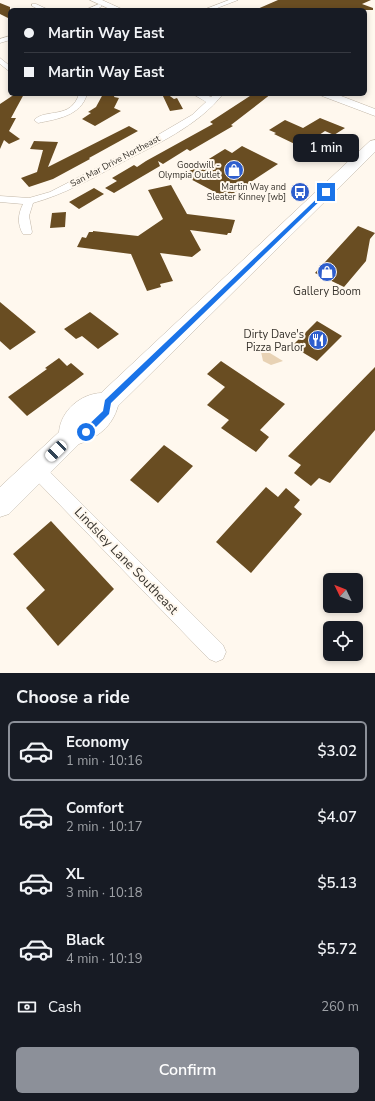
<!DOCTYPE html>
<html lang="en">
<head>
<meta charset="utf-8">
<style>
  body { margin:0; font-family:"Nunito Sans",sans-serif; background:#20242c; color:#f1f3f6; height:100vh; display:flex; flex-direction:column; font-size:15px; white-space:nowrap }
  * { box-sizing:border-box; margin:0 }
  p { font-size:13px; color:#9ea1a6 }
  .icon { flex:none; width:22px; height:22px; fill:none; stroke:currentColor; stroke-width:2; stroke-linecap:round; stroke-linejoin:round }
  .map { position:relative; height:673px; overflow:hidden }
  .drawer { display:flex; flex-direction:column; background:#171b24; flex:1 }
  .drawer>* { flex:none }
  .hud { position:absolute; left:8px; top:8px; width:359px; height:88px; border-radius:6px; box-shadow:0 2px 6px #0003; display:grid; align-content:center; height:88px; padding:0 16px; background:#171b24 }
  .needle { width:26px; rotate:313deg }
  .fabs { position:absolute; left:323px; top:573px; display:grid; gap:8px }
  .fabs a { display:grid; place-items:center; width:40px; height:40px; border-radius:6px; background:#171b24; box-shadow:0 2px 6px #0003; font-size:20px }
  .end { position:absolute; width:18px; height:18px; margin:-9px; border:5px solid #1a73e8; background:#fff; box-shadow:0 0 0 2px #fff }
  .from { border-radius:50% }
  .bubble { position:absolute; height:28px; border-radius:6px; background:#171b24; box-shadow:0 2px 6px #0003; font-size:13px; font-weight:600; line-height:28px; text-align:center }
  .car { position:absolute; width:12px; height:24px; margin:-12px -6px; border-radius:5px; box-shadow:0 0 3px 1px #0007; background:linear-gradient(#fff 24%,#345 0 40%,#fff 0 76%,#345 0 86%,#fff 0) }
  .hud b { display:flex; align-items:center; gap:14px; height:38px; font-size:15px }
  .hud b+b { border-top:1px solid #363941 }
  .hud i { width:10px; height:10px; background:#f1f3f6 }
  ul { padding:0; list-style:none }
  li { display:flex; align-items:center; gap:12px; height:60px; margin:0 8px 6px; padding:0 8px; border:2px solid transparent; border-radius:6px }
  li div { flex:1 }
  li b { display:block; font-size:15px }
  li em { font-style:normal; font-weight:600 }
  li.current { border-color:#8c9099 }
  li>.icon { width:36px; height:36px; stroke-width:1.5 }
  h2 { padding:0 16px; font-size:18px; line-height:48px }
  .pay { display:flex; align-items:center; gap:10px; height:44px; padding:0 16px; font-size:15px }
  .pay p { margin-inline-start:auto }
  .button { display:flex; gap:8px; margin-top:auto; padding:8px 16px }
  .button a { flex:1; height:46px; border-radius:6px; background:#8c9099; color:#fff; font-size:16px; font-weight:600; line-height:46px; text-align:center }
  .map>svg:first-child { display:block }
  .green { fill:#e8d2b4 }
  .building { fill:#694d22 }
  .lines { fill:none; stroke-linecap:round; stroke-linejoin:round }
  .minor-casing { stroke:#c1b6a7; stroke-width:1 }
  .tertiary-casing { stroke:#c1b6a7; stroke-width:1 }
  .primary-casing { stroke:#c1b6a7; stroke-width:1 }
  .minor { fill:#fff; fill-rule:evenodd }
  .tertiary { fill:#fff; fill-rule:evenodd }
  .primary { fill:#fff; fill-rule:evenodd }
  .route { fill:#1a73e8 }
  .labels { text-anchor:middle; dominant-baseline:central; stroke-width:4; stroke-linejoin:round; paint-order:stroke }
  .far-street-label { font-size:9px; fill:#38342e; stroke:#fff8ee }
  .far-poi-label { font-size:9px; fill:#38342e; stroke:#fff8ee; text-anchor:end }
  .poi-label { font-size:11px; fill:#38342e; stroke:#fff8ee }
  .near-street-label { font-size:13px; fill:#38342e; stroke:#fff8ee }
</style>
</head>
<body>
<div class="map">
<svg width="375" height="673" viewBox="0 0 375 673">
  <rect width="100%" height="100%" fill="#fff8ee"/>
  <!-- green -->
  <path class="green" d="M 260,347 L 283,361 L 271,365 L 263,361 Z"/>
  <!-- building -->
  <path class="building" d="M 278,0 L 371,0 L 362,4 L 373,8 L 373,10 L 255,10 Z
    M 0,3 L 10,7 L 10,19 L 0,14 Z
    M 15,94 L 24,94 L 11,118 L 16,118 L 9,131 L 20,139 L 9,144 L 4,140 L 0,149 L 0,104 Z
    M 103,94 L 115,94 L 114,97 L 119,98 L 114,108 L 121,111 L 95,126 L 82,119 L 91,113 L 88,112 L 96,107 Z
    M 162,94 L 167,94 L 174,99 L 177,98 L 183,109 L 170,111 Z
    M 253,94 L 271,94 L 231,125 L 233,126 L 190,151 L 187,149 L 163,164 L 158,161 L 160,166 L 114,193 L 105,188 L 117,181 L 112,178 L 134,165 L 137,167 L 146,161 L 213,124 L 210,122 Z
    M 320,118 L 345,128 L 334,135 L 325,131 L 301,147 L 274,134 L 276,133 L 269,130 L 285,120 L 303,128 Z
    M 129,126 L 138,131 L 89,158 L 90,159 L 53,179 L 29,187 L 21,178 L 37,172 L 43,150 L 30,149 L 34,141 L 58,142 L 48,167 Z
    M 242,146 L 278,164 L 226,198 L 183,175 L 225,149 L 232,153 Z
    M 171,185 L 187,214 L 235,220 L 231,233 L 228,233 L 227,235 L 190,230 L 201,250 L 192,257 L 160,253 L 173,281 L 160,284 L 161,287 L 147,291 L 131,254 L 77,247 L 82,237 L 86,238 L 89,232 L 93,232 L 93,231 L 138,236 L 163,219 L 148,190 Z
    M 94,188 L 104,194 L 79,209 L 69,202 Z
    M 66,212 L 65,227 L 50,228 L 52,213 Z
    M 358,226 L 375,233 L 370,239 L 366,261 L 344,287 L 315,273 Z
    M 0,302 L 36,332 L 10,350 L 0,341 Z
    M 90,312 L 119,334 L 98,349 L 82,336 L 76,339 L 64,329 Z
    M 317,321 L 342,336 L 317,361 L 292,346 Z
    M 59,358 L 67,366 L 71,363 L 84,374 L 27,416 L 8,397 L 47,369 L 45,368 Z
    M 221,361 L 285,404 L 260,430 L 269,437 L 256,452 L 221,428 L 229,420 L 207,405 L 225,387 L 207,374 Z
    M 375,367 L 375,430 L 330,483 L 319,478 L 311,486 L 294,473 L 301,465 L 288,456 Z
    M 164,445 L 193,466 L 158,503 L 130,480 Z
    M 266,487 L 278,497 L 286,488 L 300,500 L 294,507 L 302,514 L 251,573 L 216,542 Z
    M 51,521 L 114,589 L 58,646 L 26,608 L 45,590 L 13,554 Z"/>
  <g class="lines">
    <!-- minor casing -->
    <g class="minor-casing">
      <path id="minor" d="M 229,0 L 238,0 L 212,10 L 203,10 Z
        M 32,4 L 36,4 L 49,10 L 40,10 L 32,6 Z
        M 99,4 L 102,6 C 97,10 91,10 85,10 Z
        M 10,36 L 10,40 L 0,43 L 0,39 Z
        M 0,58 L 10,66 L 10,72 L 0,64 Z
        M 79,94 L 87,94 C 81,116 57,119 38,123 L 34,120 C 46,108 71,120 79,94 Z
        M 193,94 L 204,94 L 211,97 L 214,94 L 223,94 C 198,126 155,145 119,164 C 91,179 65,194 33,203 L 29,216 L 32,232 L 31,234 L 23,234 C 17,224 18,214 23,204 L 0,202 L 0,196 L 29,198 L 50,192 L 139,146 L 192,115 L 206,102 Z
        M 37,463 L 43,465 L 223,645 L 226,652 L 223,659 L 216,662 L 209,659 L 31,475 L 29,470 L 31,465 Z"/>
    </g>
    <!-- tertiary casing -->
    <g class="tertiary-casing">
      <path id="tertiary" d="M 90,0 L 102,0 L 124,10 L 112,10 Z
        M 321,94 L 336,94 L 375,109 L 375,116 L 322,96 Z"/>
    </g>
    <!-- primary casing -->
    <g class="primary-casing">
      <path id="primary" d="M 375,140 L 375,152 L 118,406 C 112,427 98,437 79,444 L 9,514 L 0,517 L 0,487 L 59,432 C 61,410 81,394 101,393 L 370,141 Z"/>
    </g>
    <!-- minor -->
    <use href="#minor" class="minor"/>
    <!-- tertiary -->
    <use href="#tertiary" class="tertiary"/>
    <!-- primary -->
    <use href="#primary" class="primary"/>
  </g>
  <!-- route -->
  <path class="route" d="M 326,190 L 328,193 L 111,403 L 109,414 L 88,435 L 83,435 L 83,430 L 103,411 L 105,400 Z"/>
  <!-- icons -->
  <defs>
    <g id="shop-disc" transform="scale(1)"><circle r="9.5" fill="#2e5ecd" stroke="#fff8ee"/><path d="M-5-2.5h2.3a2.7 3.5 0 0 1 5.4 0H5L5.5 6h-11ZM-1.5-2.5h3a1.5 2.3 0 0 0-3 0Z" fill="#fff"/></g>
    <g id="bus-disc" transform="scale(1)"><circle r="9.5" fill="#2e5ecd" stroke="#fff8ee"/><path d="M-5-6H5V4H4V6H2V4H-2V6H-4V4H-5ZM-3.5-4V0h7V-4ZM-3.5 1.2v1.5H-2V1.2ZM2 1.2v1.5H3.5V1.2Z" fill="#fff"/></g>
    <g id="restaurant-disc" transform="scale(1)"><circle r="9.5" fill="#2e5ecd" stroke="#fff8ee"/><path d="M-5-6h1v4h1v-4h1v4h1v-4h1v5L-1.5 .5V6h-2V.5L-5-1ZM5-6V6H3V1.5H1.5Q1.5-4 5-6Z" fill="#fff"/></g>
  </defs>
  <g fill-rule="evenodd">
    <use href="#shop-disc" x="234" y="170"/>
    <use href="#bus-disc" x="300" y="192"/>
    <use href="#shop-disc" x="327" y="272"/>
    <use href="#restaurant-disc" x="318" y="340"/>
  </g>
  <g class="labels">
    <!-- far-street labels -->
    <g class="far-street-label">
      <text transform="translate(115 161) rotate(-28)">San Mar Drive Northeast</text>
    </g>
    <!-- far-poi labels -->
    <g class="far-poi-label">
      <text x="220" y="165">Goodwill -<tspan x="220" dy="10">Olympia Outlet</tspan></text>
      <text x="286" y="187">Martin Way and<tspan x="286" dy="10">Sleater Kinney [wb]</tspan></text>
    </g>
    <!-- poi labels -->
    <g class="poi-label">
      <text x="327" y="291">Gallery Boom</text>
      <text x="304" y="334" text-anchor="end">Dirty Dave's<tspan x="304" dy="13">Pizza Parlor</tspan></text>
    </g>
    <!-- near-street labels -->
    <g class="near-street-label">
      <text transform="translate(126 561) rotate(46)">Lindsley Lane Southeast</text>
    </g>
  </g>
</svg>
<div class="fabs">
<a><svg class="needle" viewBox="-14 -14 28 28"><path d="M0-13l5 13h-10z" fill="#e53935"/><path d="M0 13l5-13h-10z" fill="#9ea1a6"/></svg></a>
<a><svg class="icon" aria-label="locate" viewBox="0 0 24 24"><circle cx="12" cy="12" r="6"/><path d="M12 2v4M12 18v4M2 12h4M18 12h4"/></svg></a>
</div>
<i class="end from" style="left:86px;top:432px"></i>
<i class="end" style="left:326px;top:192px"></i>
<div class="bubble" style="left:293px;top:134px;width:66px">1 min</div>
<i class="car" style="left:56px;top:451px;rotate:226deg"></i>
<div class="hud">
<b><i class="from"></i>Martin Way East</b>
<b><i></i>Martin Way East</b>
</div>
</div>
<section class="drawer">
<h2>Choose a ride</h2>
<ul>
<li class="current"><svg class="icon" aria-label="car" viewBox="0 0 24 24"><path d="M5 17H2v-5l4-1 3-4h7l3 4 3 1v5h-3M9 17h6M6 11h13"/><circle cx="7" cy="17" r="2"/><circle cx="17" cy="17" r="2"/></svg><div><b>Economy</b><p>1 min · 10:16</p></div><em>$3.02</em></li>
<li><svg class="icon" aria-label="car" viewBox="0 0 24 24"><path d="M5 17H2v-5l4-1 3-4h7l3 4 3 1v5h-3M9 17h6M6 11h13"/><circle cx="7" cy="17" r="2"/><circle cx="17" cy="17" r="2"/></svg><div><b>Comfort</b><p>2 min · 10:17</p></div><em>$4.07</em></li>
<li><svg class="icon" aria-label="car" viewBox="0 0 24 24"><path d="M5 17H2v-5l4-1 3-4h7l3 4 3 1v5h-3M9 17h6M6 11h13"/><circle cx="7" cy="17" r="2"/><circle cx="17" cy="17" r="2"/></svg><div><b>XL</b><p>3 min · 10:18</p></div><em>$5.13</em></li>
<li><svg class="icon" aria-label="car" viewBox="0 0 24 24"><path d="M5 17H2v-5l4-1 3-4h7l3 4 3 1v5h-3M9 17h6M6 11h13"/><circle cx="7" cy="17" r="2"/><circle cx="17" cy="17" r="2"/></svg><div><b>Black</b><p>4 min · 10:19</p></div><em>$5.72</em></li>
</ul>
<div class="pay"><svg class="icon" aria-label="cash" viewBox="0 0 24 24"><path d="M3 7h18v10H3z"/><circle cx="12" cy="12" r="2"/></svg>Cash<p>260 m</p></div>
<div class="button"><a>Confirm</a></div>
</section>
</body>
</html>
